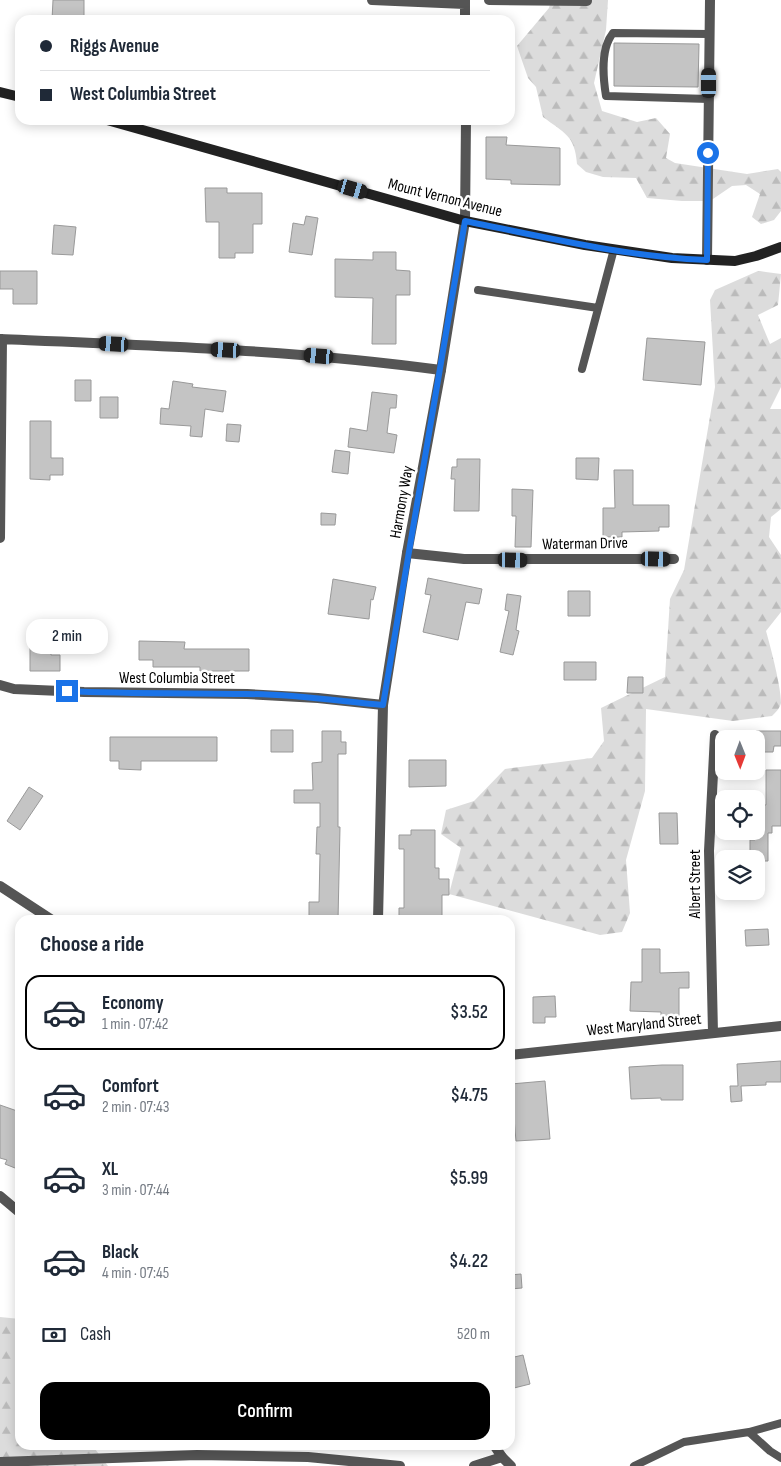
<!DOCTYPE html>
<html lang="en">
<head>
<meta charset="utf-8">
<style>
  body { margin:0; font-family:"Sofia Sans Condensed",sans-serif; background:#f6f6f7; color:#1f2937; height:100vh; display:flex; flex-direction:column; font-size:19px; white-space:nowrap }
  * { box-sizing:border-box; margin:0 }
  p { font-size:16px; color:#747a83 }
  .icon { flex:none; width:28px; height:28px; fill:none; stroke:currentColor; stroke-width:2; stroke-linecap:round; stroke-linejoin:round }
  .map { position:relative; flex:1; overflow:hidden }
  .side { position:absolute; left:15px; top:915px; width:500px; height:535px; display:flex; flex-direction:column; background:#fff; border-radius:15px; box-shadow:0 2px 12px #0003 }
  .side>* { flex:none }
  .top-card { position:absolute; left:15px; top:15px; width:500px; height:110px; border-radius:15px; box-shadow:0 2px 12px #0003; display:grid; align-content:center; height:110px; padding:0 25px; background:#fff }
  .needle { width:32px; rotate:179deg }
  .tools { position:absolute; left:715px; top:730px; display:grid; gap:10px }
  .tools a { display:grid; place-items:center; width:50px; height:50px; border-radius:10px; background:#fff; box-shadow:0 2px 12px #0003; font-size:25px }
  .end { position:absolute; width:22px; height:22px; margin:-11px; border:6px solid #1a73e8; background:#fff; box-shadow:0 0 0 2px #fff }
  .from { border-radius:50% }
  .bubble { position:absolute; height:35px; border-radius:15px; background:#fff; box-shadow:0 2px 12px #0003; font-size:16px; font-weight:600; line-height:35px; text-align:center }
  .car { position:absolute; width:15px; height:30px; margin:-15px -8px; border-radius:6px; box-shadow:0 0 4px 1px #0007; background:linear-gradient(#222 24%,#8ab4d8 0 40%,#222 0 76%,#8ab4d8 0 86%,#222 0) }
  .top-card b { display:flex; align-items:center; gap:18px; height:48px; font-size:19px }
  .top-card b+b { border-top:1px solid #e0e1e3 }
  .top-card i { width:12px; height:12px; background:#1f2937 }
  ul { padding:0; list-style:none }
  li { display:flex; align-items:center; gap:15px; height:75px; margin:0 10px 8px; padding:0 15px; border:2px solid transparent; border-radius:15px }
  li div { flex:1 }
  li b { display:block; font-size:19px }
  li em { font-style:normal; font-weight:600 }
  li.current { border-color:#000 }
  li>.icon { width:45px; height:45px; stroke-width:1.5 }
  h2 { padding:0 25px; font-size:22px; line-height:60px }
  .pay { display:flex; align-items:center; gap:12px; height:55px; padding:0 25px; font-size:19px }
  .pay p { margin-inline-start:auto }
  .primary-button { display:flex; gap:10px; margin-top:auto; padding:10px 25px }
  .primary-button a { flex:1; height:58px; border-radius:15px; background:#000; color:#fff; font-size:20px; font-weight:600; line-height:58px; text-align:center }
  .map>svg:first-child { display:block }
  .forest { fill:url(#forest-firs) }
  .building { fill:#c4c4c4; stroke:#999 }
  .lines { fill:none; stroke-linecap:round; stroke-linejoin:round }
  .service { stroke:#555; stroke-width:8 }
  .minor { stroke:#555; stroke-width:10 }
  .tertiary { stroke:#555; stroke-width:10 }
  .secondary { stroke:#222; stroke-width:10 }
  .route { stroke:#1a73e8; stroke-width:6 }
  .labels { text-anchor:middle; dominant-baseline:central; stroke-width:5; stroke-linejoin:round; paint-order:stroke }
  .street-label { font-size:16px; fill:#000; stroke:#fff }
</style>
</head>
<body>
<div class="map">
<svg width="781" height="1466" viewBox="0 0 781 1466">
  <defs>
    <pattern id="forest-firs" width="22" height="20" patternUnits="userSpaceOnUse" patternTransform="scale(1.25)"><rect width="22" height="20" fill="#dcdcdc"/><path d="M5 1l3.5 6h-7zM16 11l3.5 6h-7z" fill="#bbb"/></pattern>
  </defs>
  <rect width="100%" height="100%" fill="#fff"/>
  <!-- forest -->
  <path class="forest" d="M 551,0 L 608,0 L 606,30 L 594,83 L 602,111 L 637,122 L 656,118 L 670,134 L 666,158 L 675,163 L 747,174 L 778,169 L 781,172 L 781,211 L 774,220 L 761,224 L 752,217 L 760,194 L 746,185 L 732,186 L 710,201 L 682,201 L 647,198 L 636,178 L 603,177 L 586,172 L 577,164 C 575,135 564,133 543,117 L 536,87 L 528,78 L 517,46 L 549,8 Z
    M 758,271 L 781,274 L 778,305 L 758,315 L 770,344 L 781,338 L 781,387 L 770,409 L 781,409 L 781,509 L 771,517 L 769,537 L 781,555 L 781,612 L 766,631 C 771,649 781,686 781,703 C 780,708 776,712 772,716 L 733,721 L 646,709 L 645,791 L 626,860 L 630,913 L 622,932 L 600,935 L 449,894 L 461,848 L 441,834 L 446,810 L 474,801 L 505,769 L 592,758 L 604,741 L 601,708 L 665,677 L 670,599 L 684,570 L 715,387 L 710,300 L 715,290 Z
    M 0,1317 L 20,1319 L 20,1445 L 92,1445 L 108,1466 L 0,1466 Z"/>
  <!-- building -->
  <path class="building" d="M 53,0 L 84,0 L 84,20 L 52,20 Z
    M 614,43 L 699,44 L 698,87 L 614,86 Z
    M 486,137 L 507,137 L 506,145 L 560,148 L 560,185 L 511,184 L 511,180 L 486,179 Z
    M 205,188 L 227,188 L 227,193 L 262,193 L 262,224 L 253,224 L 253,253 L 235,253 L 235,258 L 219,258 L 219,222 L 206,222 Z
    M 306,216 L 318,218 L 312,255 L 289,252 L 293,223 L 304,225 Z
    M 54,225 L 76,227 L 73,255 L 52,254 Z
    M 373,252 L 396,252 L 396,270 L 410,271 L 410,295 L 396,295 L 396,344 L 372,344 L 373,298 L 335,297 L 335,259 L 373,260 Z
    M 0,271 L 37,271 L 37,304 L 13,304 L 13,289 L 0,289 Z
    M 647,338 L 705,342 L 701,385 L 643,380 Z
    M 75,380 L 91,380 L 91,401 L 75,401 Z
    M 173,381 L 193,384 L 192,387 L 226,391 L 223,412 L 205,409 L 202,437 L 190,436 L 191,426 L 160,424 L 161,408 L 169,409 Z
    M 372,392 L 397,395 L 396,408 L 390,408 L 387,433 L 397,435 L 394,453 L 348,447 L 350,428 L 367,431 Z
    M 100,397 L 118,397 L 118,418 L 100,418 Z
    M 30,421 L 51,421 L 51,458 L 63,458 L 63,475 L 50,475 L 50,480 L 30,479 Z
    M 227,424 L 241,425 L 239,442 L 226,441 Z
    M 335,450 L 350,452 L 348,474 L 332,472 Z
    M 576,458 L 599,458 L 598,480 L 576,479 Z
    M 457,459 L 480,459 L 479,511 L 454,511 L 455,479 L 451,479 L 452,467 L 457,467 Z
    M 614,470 L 633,470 L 633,505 L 669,505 L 669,527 L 659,527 L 659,531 L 622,532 L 622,537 L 603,537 L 603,508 L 615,508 Z
    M 512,489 L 533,490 L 531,547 L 515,547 L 516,516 L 512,516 Z
    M 321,513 L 336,514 L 335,525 L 321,525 Z
    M 428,578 L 482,589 L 479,604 L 466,602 L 458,640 L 423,632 L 431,595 L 425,594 Z
    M 333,579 L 376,587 L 373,600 L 371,599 L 369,619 L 328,614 Z
    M 568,591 L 590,591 L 590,616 L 568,616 Z
    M 507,594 L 521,596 L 516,630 L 519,631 L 513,655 L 500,652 L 509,611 L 505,610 Z
    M 139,641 L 185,642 L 184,649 L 249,649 L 249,671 L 200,671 L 200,667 L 153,667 L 153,660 L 139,660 Z
    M 30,647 L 51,647 L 51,655 L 60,655 L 60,671 L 30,671 Z
    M 564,662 L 596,662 L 596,680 L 564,680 Z
    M 628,677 L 643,677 L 643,693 L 627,693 Z
    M 271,730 L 293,730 L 293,752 L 271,752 Z
    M 322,731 L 341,731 L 341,742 L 346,742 L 346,754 L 338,754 L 338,827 L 340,827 L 338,920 L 309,920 L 309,902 L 319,902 L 320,854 L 316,854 L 317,827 L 320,827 L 320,803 L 294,803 L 294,790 L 313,790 L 312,763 L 322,762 Z
    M 756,731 L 781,731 L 781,746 L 774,746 L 773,752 L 756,752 Z
    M 110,737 L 217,737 L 217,761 L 141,761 L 141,770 L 119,769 L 119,761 L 110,761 Z
    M 409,760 L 446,760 L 446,786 L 409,787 Z
    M 766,770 L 781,770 L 781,826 L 772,826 L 772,833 L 768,833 L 768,861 L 756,861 L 756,859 L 750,859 L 750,840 L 755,840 L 756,805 L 766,805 Z
    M 29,787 L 43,796 L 20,830 L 7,821 Z
    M 659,813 L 677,813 L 678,844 L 660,844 Z
    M 411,830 L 435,830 L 435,868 L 439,868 L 439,879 L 449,879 L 449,895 L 442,895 L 442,920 L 399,920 L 399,908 L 404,908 L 404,849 L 399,849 L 399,835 L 411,835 Z
    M 768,929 L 769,945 L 746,946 L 745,930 Z
    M 642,949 L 660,949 L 660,973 L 689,972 L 689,988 L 679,988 L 679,1016 L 661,1016 L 661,1012 L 630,1011 L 631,982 L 642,982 Z
    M 555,996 L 556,1017 L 545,1017 L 545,1023 L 533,1023 L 533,997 Z
    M 781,1061 L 781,1082 L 766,1082 L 766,1085 L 741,1086 L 742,1101 L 731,1102 L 730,1086 L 738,1086 L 737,1064 Z
    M 662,1065 L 683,1065 L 683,1100 L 661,1100 L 661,1098 L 631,1099 L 629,1067 Z
    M 545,1081 L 550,1139 L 516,1141 L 511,1084 Z
    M 0,1105 L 20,1112 L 20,1170 L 5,1164 L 7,1160 L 0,1158 Z
    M 521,1274 L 522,1288 L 510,1289 L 510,1275 Z
    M 523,1355 L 530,1384 L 510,1389 L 510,1358 Z"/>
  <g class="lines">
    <!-- service -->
    <path class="service" d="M 709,99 L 606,96 C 603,77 600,49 613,33 L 709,34
      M 478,290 L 598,308
      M 582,369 L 614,249
      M 749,1432 L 781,1423
      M 634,1466 L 684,1442 L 749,1432 L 770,1451 L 781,1458"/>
    <!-- minor -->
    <path class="minor" d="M 372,0 L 465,4
      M 465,0 L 465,20
      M 489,0 L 587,1
      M 465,221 L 466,120
      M 707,260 L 710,0
      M 0,339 C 147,345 295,350 441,370
      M 0,538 L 2,339
      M 407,553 L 464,559 L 674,559
      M 0,685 L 14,689 L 84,692 L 247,694 L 318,698 L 383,705
      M 713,1033 L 709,851 L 715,735
      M 510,1055 L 781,1026
      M 0,1196 L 19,1212
      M 0,1462 L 197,1455 L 308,1457 L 400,1466
      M 474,1466 L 502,1457"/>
    <!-- tertiary -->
    <path class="tertiary" d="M 0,886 L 52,920
      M 378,920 L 383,705 L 407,553 L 441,370 L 465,221
      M 494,1445 L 502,1457 L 511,1466"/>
    <!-- secondary -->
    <path class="secondary" d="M 0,92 L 20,97
      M 107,120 L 465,221 L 585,245 L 672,258 L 735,261 L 756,256 L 781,247"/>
  </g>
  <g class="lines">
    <!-- route -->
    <path class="route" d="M 67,691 C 127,694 186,693 246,694 C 292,694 338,701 383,705 C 409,543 439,383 465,221 C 545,237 626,257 707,260 L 708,153"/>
  </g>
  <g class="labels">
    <!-- street labels -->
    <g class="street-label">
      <text transform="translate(445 198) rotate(14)">Mount Vernon Avenue</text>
      <text transform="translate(402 502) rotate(-80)">Harmony Way</text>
      <text transform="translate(585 544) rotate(-1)">Waterman Drive</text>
      <text x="177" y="678">West Columbia Street</text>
      <text transform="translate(695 884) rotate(-90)">Albert Street</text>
      <text transform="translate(644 1025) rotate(-6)">West Maryland Street</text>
    </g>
  </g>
</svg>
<div class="tools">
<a><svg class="needle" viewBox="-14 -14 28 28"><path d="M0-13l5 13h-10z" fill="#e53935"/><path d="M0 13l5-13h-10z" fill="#747a83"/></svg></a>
<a><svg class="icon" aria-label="locate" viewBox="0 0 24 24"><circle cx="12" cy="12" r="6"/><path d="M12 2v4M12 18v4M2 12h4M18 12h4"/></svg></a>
<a><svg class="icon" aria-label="layers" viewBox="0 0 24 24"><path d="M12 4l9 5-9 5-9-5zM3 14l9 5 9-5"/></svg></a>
</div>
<i class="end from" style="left:708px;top:153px"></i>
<i class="end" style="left:67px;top:691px"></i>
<div class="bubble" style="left:26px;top:619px;width:82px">2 min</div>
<i class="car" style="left:709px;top:83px;rotate:0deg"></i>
<i class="car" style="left:353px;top:189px;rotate:106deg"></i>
<i class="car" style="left:114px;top:344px;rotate:273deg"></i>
<i class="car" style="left:226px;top:350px;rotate:273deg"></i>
<i class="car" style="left:319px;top:356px;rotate:275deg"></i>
<i class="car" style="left:656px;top:559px;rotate:91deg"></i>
<i class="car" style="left:513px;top:560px;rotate:91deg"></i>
<div class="top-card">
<b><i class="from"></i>Riggs Avenue</b>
<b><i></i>West Columbia Street</b>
</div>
<section class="side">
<h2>Choose a ride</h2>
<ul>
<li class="current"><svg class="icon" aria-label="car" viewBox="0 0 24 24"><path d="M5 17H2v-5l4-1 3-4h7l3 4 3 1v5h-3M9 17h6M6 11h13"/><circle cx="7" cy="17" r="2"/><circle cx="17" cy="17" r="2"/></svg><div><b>Economy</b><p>1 min · 07:42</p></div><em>$3.52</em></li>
<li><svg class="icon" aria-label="car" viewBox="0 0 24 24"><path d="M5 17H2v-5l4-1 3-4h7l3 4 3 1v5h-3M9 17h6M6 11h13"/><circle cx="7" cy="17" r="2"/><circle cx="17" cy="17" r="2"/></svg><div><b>Comfort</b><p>2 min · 07:43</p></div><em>$4.75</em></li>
<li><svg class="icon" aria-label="car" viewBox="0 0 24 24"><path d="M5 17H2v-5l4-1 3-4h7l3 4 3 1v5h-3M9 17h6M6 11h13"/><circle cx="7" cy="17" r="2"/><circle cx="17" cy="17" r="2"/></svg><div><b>XL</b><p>3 min · 07:44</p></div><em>$5.99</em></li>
<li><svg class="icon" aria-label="car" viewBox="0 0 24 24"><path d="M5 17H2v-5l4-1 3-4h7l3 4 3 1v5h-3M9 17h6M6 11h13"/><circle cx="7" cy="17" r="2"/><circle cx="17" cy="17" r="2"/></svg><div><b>Black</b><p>4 min · 07:45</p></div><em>$4.22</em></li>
</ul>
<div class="pay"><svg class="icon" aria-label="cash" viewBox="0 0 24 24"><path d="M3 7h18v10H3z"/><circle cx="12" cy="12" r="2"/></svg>Cash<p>520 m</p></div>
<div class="primary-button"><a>Confirm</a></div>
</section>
</div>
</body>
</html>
